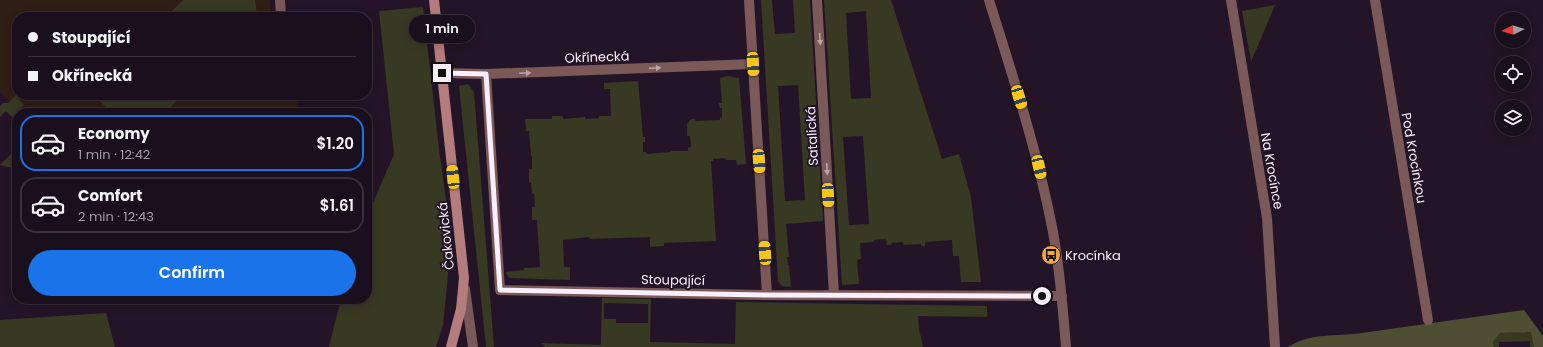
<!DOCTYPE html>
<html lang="en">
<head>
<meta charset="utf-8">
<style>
  body { margin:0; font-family:Poppins,sans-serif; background:#231926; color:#f1f3f6; height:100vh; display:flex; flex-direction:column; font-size:15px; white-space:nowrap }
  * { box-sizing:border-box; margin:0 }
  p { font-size:13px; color:#9f9da4 }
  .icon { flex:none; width:22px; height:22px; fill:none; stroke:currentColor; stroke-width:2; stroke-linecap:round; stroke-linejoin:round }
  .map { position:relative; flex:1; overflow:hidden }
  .details { position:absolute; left:12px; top:108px; width:360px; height:196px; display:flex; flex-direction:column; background:#1a101d; border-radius:16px; box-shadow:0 2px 10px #0003,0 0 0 1px #38303b }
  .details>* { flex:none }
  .top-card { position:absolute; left:12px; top:12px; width:360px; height:88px; border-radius:16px; box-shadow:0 2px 10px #0003,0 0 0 1px #38303b; display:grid; align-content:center; height:88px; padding:0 16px; background:#1a101d }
  .needle { width:26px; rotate:265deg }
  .controls { position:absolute; left:1495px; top:12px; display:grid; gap:8px }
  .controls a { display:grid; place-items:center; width:36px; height:36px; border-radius:50%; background:#1a101d; box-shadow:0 2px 10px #0003,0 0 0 1px #38303b; font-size:20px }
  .end { position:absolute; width:18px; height:18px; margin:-9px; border:5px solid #f9effc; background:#111; box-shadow:0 0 0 2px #111 }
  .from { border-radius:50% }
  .bubble { position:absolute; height:28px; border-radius:14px; background:#1a101d; box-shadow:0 2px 10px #0003,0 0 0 1px #38303b; font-size:13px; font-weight:600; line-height:28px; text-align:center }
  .car { position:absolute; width:12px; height:24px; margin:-12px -6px; border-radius:5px; box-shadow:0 0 3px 1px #0007; background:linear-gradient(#f5c518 24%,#345 0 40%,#f5c518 0 76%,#345 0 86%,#f5c518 0) }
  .top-card b { display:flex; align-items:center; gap:14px; height:38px; font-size:15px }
  .top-card b+b { border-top:1px solid #38303b }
  .top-card i { width:10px; height:10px; background:#f1f3f6 }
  ul { padding:7px 0 0; list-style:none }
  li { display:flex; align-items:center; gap:12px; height:56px; margin:0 8px 6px; padding:0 8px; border:2px solid #38303b; border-radius:16px }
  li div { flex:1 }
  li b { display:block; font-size:15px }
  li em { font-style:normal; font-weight:600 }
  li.selected { border-color:#1a73e8 }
  li>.icon { width:36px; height:36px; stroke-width:1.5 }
  .action { display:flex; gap:8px; margin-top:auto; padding:8px 16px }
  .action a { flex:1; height:46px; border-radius:24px; background:#1a73e8; color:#fff; font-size:16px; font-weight:600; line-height:46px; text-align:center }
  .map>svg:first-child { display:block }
  .commercial { fill:#2e1e16 }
  .green { fill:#373923; fill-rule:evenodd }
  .forest { fill:#4e4f32 }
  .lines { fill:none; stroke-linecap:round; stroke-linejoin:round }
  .street { stroke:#7c5959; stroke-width:10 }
  .secondary { stroke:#b47c7d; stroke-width:10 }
  .oneway { fill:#baa4aa }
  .route { stroke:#f9effc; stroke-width:5 }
  .labels { text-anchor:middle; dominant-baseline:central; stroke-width:4; stroke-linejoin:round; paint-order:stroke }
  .street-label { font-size:13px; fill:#f9effc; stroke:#231527 }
  .poi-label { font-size:13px; fill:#f9effc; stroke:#231527; text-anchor:start }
</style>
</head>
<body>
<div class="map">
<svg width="1543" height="347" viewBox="0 0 1543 347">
  <rect width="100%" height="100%" fill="#231527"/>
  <!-- commercial -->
  <path class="commercial" d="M 0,0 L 270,0 L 272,17 L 17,17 L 17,95 L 297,95 L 298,113 L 19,113 L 0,92 Z"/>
  <!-- green -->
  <path class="green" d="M 183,0 L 255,0 L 257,15 L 255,17 L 166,17 Z
    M 761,0 L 772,0 L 775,34 L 795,33 L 793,0 L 810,0 L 823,221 L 786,224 L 789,257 L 787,257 L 788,265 L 789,265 L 791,287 L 782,286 L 778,281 ZM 798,85 L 805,200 L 785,201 L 778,86 Z
    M 824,0 L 891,0 L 942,159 L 959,154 L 971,197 L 981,282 L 961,282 L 959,256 L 953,256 L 952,240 L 925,242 L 925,246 L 921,246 L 921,244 L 904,245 L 903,242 L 892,243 L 891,245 L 887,245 L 886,239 L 874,240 L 874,242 L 860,243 L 861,259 L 857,260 L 859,284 L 842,285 ZM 866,11 L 871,98 L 851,99 L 846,13 ZM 863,136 L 869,224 L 849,225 L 843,137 Z
    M 1275,5 L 1251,62 L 1242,11 Z
    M 423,7 L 439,149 L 448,216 L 448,275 L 443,325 L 436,347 L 329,347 L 341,299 L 367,299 L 367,217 L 394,154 L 379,11 Z
    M 727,76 L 739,78 L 746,164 L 737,165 L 736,160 L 726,160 L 725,158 L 713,159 L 713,161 L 711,161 L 716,241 L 664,243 L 664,246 L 650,247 L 650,237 L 590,239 L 589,237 L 563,240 L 564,267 L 570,267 L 570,280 L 509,278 L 506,272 L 524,270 L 524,268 L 540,267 L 537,220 L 532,220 L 532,207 L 535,207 L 534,194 L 532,194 L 531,183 L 529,182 L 529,169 L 532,169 L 532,156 L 531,156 L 529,131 L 526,131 L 525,119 L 552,119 L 552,116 L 563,116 L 563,119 L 585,117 L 585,119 L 599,118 L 599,116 L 611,116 L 610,89 L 604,89 L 604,83 L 638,81 L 643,137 L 645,137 L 645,142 L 643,142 L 643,152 L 646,152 L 647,154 L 671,152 L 671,151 L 688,151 L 688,148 L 691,147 L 690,136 L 687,136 L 687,124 L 691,119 L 695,119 L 695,121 L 720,120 L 720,118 L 722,117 L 722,108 L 720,108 L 719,103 L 722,103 L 720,78 Z
    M 468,84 L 474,92 L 494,347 L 486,347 L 459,86 Z
    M 16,95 L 24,105 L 12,117 L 6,111 L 0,117 L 0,106 L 3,103 L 8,103 Z
    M 93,95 L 182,95 L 165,113 L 112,113 Z
    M 12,153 L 17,158 L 17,169 L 0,165 Z
    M 602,298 L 651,299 L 650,342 L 735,344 L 736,302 L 987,306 L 987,317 L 918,316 L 919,329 L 923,347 L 545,347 L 541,343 L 601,345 ZM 604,303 L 648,304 L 648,323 L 616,323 L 616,319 L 604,319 Z
    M 106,313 L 115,347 L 0,347 L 0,320 Z
    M 1532,332 L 1534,347 L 1530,347 L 1530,341 L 1499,342 L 1499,347 L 1494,347 L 1493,342 L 1500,333 Z"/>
  <!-- forest -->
  <path class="forest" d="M 1524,310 L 1543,336 L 1543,347 L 1534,347 L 1531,332 L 1500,333 L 1493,342 L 1494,347 L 1288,347 C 1312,332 1335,337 1362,333 C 1416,325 1470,318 1524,310 Z"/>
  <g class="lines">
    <!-- street -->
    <path class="street" d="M 280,0 L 281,17
      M 749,0 L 767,295
      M 817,0 L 834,295
      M 989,0 C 1013,77 1038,153 1053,232 C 1060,270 1063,309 1066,347
      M 1231,0 L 1267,218 L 1275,347
      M 1375,0 L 1428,320
      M 442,73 L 486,74 L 753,64
      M 486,74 L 500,290 L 767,295 L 1062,296
      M 465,289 L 473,347"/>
    <!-- secondary -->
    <path class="secondary" d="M 434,0 L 464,278 L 461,309 L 451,347"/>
  </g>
  <!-- one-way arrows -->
  <defs><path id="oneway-solid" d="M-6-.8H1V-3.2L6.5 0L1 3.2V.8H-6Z"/></defs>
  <g class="oneway">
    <use href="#oneway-solid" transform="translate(820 39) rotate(86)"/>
    <use href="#oneway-solid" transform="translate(655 68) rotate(-2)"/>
    <use href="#oneway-solid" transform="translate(525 73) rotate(-2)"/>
    <use href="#oneway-solid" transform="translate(827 169) rotate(87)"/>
  </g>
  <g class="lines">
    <!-- route -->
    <path class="route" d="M 442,73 L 486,74 L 500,290 L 767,295 L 1042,296"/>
  </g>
  <!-- icons -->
  <defs>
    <g id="bus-disc" transform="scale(1)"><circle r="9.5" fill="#f0a63e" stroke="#231527"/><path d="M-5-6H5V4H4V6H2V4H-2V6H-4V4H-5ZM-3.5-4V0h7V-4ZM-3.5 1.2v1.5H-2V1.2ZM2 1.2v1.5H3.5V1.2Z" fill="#111"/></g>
  </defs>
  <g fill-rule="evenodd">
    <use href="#bus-disc" x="1051" y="255"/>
  </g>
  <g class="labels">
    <!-- street labels -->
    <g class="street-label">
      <text transform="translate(597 57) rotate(-2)">Okřínecká</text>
      <text transform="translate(812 136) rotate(-93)">Satalická</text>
      <text transform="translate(1414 158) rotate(80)">Pod Krocínkou</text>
      <text transform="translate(1272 171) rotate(80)">Na Krocínce</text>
      <text transform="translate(446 236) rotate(-96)">Čakovická</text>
      <text transform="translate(673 280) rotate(1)">Stoupající</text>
    </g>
    <!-- poi labels -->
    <g class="poi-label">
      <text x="1065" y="255">Krocínka</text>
    </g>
  </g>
</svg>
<div class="controls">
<a><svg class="needle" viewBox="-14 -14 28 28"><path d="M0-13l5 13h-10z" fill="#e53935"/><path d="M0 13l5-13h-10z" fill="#9f9da4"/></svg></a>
<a><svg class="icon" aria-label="locate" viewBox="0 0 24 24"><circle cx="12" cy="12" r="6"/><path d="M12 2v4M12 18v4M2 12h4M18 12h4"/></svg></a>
<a><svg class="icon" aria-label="layers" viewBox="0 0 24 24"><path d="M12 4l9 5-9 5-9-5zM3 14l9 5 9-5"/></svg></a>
</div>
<i class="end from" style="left:1042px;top:296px"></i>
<i class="end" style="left:442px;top:73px"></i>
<div class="bubble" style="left:409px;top:15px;width:66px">1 min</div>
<i class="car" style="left:753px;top:64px;rotate:177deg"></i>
<i class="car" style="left:1019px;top:97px;rotate:163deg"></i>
<i class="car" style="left:759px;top:161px;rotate:176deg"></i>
<i class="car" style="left:1039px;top:167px;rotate:167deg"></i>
<i class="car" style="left:453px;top:177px;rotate:354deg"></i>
<i class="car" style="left:828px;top:195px;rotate:177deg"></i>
<i class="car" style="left:765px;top:253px;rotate:356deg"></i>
<div class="top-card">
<b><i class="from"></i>Stoupající</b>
<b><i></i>Okřínecká</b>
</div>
<section class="details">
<ul>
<li class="selected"><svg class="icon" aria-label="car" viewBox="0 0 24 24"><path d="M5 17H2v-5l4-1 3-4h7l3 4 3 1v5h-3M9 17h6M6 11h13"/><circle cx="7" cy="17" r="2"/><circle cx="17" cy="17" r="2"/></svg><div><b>Economy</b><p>1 min · 12:42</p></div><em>$1.20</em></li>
<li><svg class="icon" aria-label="car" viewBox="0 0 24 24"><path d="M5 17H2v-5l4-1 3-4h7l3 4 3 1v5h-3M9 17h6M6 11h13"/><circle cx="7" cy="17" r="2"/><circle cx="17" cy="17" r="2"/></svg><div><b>Comfort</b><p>2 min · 12:43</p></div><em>$1.61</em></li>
</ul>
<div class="action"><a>Confirm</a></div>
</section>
</div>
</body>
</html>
